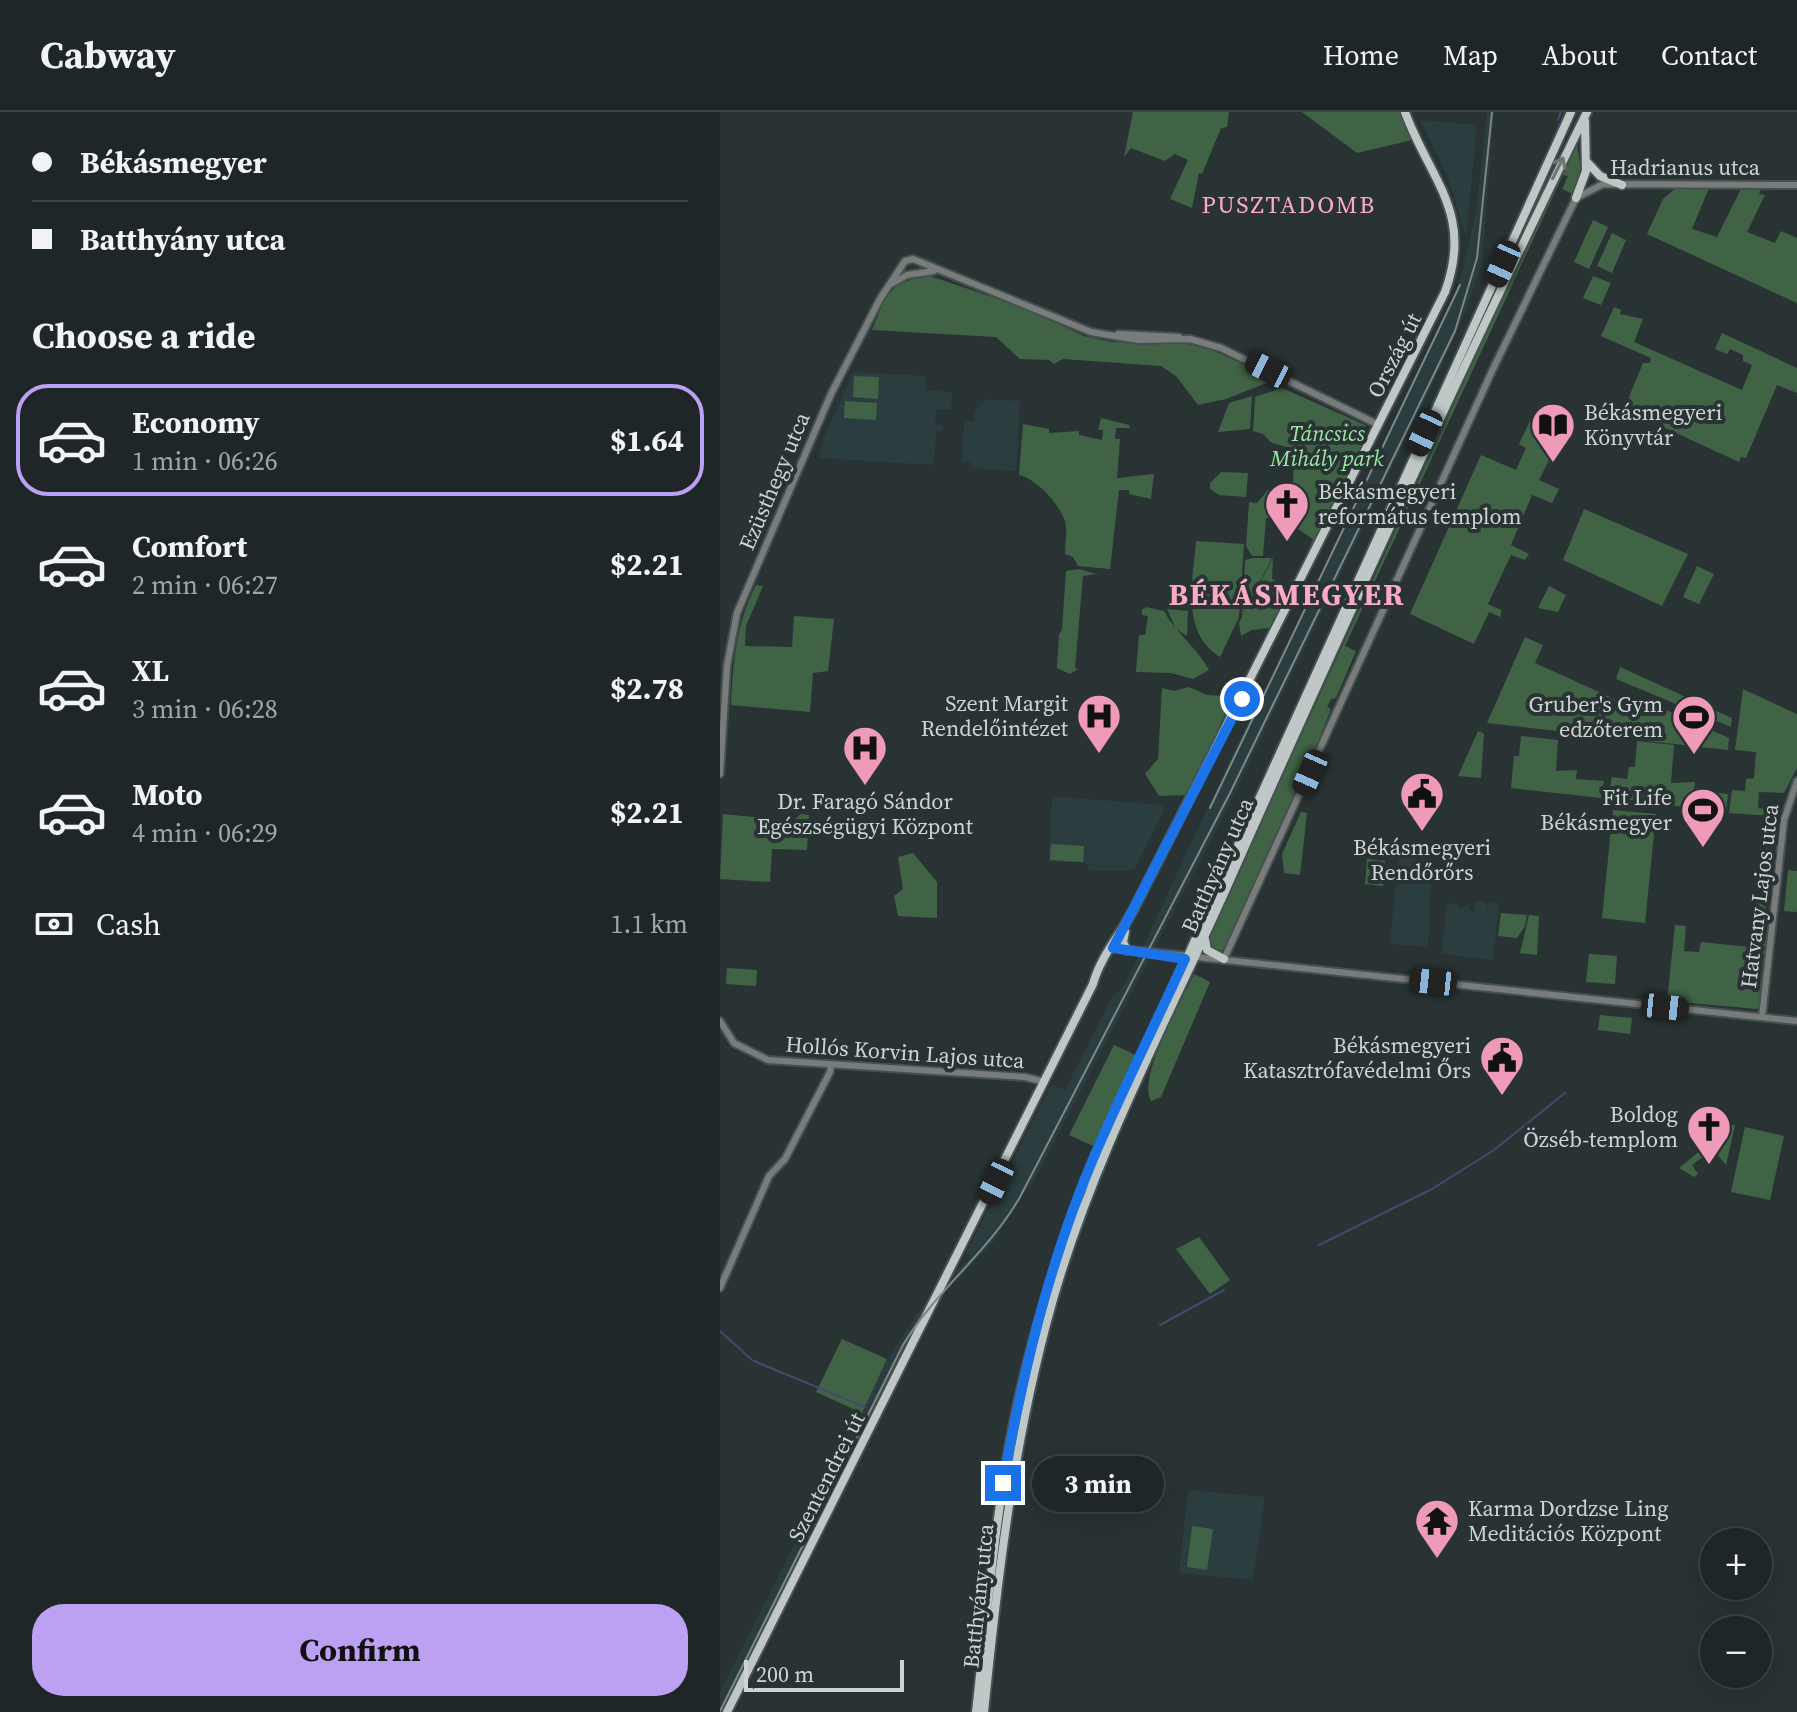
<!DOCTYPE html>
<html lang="en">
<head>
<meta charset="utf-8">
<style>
  body { margin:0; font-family:"Source Serif 4",serif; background:#2c3233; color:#f1f3f6; height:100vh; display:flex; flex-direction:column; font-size:30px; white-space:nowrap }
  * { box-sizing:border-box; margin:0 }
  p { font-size:26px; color:#a1a5a7 }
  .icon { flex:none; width:44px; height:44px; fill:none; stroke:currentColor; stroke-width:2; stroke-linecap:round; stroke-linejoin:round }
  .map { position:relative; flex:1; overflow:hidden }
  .side { display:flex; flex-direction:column; background:#1f2627; width:720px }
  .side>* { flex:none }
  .guide { display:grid; align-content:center; height:176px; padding:0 32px; background:#1f2627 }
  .fabs { position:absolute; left:980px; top:1416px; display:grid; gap:16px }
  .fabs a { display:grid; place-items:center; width:72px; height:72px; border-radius:50%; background:#1f2627; box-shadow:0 8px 32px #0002,0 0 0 2px #3c4344; font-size:40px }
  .scale { position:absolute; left:24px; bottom:20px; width:160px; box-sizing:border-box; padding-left:8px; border:4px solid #ced4d4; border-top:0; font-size:22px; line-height:28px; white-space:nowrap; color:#ced4d4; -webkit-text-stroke:6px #293334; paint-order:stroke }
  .end { position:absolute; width:36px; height:36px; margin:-18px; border:10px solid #1a73e8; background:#fff; box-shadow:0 0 0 4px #fff }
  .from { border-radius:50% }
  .bubble { position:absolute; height:56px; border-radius:28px; background:#1f2627; box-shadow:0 8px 32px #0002,0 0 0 2px #3c4344; font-size:26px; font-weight:700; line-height:56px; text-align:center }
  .car { position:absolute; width:24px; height:48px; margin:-24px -12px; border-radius:10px; box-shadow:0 0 6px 2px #0007; background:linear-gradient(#222 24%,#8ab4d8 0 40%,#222 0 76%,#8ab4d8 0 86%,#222 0) }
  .guide b { display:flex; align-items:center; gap:28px; height:76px; font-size:30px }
  .guide b+b { border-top:2px solid #3c4344 }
  .guide i { width:20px; height:20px; background:#f1f3f6 }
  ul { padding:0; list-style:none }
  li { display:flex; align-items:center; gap:24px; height:112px; margin:0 16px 12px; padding:0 16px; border:4px solid transparent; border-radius:32px }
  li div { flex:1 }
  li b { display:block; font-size:30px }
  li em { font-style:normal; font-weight:700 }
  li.on { border-color:#bca0f2 }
  li>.icon { width:72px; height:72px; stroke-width:1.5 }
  h2 { padding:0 32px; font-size:36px; line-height:96px }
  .pay { display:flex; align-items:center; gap:20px; height:88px; padding:0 32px; font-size:30px }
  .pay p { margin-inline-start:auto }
  .primary-button { display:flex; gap:16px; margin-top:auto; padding:16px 32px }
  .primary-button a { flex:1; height:92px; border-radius:32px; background:#bca0f2; color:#111; font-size:32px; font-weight:700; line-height:92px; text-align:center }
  header { display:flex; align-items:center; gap:48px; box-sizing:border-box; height:112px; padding:0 40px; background:#1f2627; border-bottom:2px solid #3c4344 }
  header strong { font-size:38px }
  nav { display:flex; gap:44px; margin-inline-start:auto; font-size:28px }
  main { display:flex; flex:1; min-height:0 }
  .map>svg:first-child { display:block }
  .built { fill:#2b3d3f }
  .green { fill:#416345 }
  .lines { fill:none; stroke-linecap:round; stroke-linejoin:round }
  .stream { stroke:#434b6c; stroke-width:2 }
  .minor-casing { stroke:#475051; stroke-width:10 }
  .major-casing { stroke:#475051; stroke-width:12 }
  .minor { stroke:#787d7b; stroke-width:6 }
  .major { stroke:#bfc8c6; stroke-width:8 }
  .tram { stroke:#7f8787; stroke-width:2 }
  .oneway { stroke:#6c7676 }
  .route { stroke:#1a73e8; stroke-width:10 }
  .labels { text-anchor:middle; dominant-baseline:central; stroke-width:8; stroke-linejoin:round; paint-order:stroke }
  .street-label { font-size:22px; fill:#ced4d4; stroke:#293334 }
  .poi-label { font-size:22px; fill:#ced4d4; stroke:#293334; text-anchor:end }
  .park-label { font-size:22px; font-style:italic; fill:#99e7a4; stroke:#293334 }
  .neighbourhood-label { font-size:24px; letter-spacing:2px; fill:#faaac5; stroke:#293334 }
  .district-label { font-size:30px; font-weight:bold; letter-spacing:2px; fill:#faaac5; stroke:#293334 }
</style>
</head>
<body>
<header>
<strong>Cabway</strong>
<nav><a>Home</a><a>Map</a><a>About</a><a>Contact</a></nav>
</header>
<main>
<section class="side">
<div class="guide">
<b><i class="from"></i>Békásmegyer</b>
<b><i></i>Batthyány utca</b>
</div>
<h2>Choose a ride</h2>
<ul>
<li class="on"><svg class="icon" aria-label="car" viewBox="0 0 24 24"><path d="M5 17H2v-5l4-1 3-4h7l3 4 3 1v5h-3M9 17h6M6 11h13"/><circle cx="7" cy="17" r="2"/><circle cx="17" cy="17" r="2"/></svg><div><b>Economy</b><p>1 min · 06:26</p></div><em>$1.64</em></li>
<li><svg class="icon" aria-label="car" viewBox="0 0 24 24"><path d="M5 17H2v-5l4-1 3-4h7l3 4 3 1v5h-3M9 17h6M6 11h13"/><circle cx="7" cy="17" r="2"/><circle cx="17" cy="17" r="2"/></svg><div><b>Comfort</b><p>2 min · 06:27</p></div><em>$2.21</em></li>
<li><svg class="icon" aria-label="car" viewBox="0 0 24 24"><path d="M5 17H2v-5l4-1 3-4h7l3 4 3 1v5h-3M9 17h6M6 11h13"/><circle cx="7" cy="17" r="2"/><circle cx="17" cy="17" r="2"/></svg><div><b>XL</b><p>3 min · 06:28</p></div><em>$2.78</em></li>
<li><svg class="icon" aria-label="car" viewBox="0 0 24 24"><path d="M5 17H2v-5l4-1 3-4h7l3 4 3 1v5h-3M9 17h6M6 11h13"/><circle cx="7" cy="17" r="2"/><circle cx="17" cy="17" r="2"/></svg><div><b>Moto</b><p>4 min · 06:29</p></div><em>$2.21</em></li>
</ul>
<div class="pay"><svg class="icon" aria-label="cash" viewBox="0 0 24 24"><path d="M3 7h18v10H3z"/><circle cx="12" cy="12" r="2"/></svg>Cash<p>1.1 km</p></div>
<div class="primary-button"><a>Confirm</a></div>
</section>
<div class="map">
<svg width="1077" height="1600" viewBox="0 0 1077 1600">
  <rect width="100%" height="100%" fill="#293334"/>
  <!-- built -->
  <path class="built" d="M 767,0 L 774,0 L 762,151 L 746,199 L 724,248 L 506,699 L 312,1073 L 309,1073 L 275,1128 L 205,1202 L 181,1240 L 0,1600 L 0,1580 L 165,1252 L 199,1199 L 251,1144 L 246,1141 L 332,972 L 345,978 L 391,887 L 401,878 L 420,841 L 516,635 L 661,339 L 729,197 L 742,160 L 756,100 Z
    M 700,8 L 757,13 L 746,125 L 728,65 Z
    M 134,260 L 206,264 L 206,278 L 232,280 L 231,297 L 216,297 L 215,313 L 223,314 L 223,319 L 216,319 L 214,353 L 99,346 L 104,325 Z
    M 266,287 L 300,289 L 296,359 L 251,356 L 251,350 L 242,349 L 244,309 L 254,309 L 254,299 Z
    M 332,684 L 442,693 L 444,698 L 414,758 L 370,759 L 366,751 L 329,749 Z
    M 679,743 L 712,747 L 708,835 L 670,832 Z
    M 755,789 L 766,790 L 768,800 L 769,790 L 779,791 L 773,848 L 721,842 L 727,791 L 738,792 L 738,796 L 749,793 L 749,798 L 754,799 Z
    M 468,1378 L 545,1385 L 533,1468 L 459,1461 Z"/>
  <!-- green -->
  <path class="green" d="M 413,0 L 509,0 L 507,15 L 501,16 L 482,62 L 479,61 L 472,96 L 450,87 L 468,48 L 455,42 L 445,49 L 411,36 L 404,45 Z
    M 582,0 L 682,0 L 692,28 L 637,41 Z
    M 856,27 L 861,57 L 853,82 L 842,77 L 848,64 L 843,63 L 625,534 L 636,539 L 616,586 L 611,587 L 607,595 L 611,597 C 580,678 542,757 506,836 L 498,840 L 489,837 L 489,827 L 531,732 Z
    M 956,76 L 989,76 L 972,117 L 997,125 L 1021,77 L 1041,77 L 1039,82 L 1045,83 L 1027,120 L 1055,131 L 1061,119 L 1077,126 L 1077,191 L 927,122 L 943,87 Z
    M 873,108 L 888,115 L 869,157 L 854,150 Z
    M 892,121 L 906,128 L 892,161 L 877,154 Z
    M 204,162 L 302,195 L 364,224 L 392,230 L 462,231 L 488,236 L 548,264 L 549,270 L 506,287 L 478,293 L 456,264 L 441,254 L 343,247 L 334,252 L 329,248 L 300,247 L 276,225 L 152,218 L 164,188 L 176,174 Z
    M 873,164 L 891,171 L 881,193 L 863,186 Z
    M 894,195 L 901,198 L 900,202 L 923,207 L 914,230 L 1022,278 L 1032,253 L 1023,249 L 1023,243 L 1010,237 L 1007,242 L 995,237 L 1002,221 L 1077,256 L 1077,281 L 1057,273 L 1026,346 L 1021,345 L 1019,350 L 904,297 L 923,251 L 930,251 L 931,246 L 881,224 Z
    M 134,264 L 159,265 L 158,287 L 133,285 Z
    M 562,276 L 645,313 L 649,322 L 578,464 L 593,427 L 564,408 L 546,406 L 543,444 L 532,444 L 526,434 L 529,390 L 537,391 L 548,378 L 564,379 L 573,374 L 574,337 L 552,331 L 543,322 L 533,319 L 535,285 Z
    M 532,284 L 530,317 L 498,320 L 509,291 Z
    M 125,289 L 157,291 L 156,308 L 124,306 Z
    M 381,306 L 409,313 L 410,316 L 396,316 L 395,327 L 400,327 L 397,366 L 434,362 L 431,387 L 409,382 L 409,378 L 399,378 L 390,457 L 358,454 L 353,445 L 345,442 C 345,431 348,419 345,409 C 339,392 317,367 299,363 L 303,312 L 329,317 L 329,321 L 359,319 L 359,323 L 382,328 L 383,318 L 378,318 Z
    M 810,309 L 841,324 L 819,368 L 839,377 L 832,391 L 812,383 L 791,433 L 809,442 L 805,448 L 791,443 L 768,492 L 781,498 L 781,505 L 769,500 L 754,532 L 690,502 L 761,343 L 796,358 L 806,336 L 799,332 Z
    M 501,360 L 528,361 L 526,385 L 499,383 L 490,377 L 490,371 Z
    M 864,397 L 968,442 L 942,494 L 843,448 Z
    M 476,429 L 524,432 L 519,505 L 500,545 C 460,520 473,469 476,429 Z
    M 533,446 L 552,446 L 522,505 L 525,448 Z
    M 553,446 L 552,467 L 568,475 L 572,468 L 575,470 L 549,516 L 532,518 L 521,524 L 519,511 Z
    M 977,454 L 994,462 L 979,492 L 963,485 Z
    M 359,457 L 376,462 L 363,464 L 355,556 L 358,557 L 350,562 L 337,556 L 339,523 L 342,517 L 346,459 Z
    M 36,473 L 43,474 L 26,514 L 25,534 L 72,535 L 74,504 L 114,507 L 108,559 L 93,561 L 90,600 L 11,593 C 13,550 16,512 36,473 Z
    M 829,474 L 846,483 L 838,500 L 818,496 Z
    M 426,495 L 444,499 C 456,522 477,535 489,558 L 473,567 L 451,561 L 416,560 L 419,523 L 425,523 L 428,504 L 422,503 L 422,498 Z
    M 447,497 L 468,499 L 467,524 L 456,517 Z
    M 805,525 L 823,533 L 815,551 L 921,599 L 926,589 L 1009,626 L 1008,638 L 767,611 Z
    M 900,555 L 1012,606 L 1011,615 L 896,567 Z
    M 469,575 L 487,583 L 503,584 L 507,598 L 467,683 L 439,684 L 425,662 L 438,647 L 442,576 L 454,579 Z
    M 1023,577 L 1077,602 L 1077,656 L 1064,681 L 1039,680 L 1038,696 L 1060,699 L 1053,704 L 1009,701 L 1012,678 L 1025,679 L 1026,667 L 1034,666 L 1036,640 L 1015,638 Z
    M 758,619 L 764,622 L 761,666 L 738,664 Z
    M 801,624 L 838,628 L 836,659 L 857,658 L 856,667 L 884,669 L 881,686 L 791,676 L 794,644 L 799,644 Z
    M 917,629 L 954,633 L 951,671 L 975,670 L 971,696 L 888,685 L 892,665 L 907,667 L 909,655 L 915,655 Z
    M 980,679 L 1008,682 L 1006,700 L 979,697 Z
    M 893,698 L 936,702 L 925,811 L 882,806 Z
    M 581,700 L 587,701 L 580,763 L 564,761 L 562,742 Z
    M 3,702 L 73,709 L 81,702 L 89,703 L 87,738 L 52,737 L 50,770 L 0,767 Z
    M 1041,714 L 1053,715 L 1045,803 L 1050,805 L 1047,812 L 1033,810 L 1035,784 L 1045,784 L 1048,740 L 1040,738 Z
    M 331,732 L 364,734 L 363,750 L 330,748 Z
    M 193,741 L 217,770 L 217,806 L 178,804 L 174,784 L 183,777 L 178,745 Z
    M 647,747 L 665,749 L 663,774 L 645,772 Z
    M 1068,758 L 1077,759 L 1077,800 L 1064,799 Z
    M 781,801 L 807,803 L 805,814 L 797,826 L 778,824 Z
    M 809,803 L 819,804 L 817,843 L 800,841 Z
    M 955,813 L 966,814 L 964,839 L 979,840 L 981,830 L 1039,836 L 1041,824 L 1037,820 L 1046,821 L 1049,825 L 1041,894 L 1037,897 L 947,889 Z
    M 869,842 L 897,844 L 895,872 L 866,870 Z
    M 7,856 L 37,858 L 36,874 L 6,872 Z
    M 474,862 L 490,870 L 441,985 L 431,989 C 417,965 462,888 474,862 Z
    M 880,903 L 912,906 L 910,922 L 878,918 Z
    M 394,933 L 416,943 L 373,1034 L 349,1023 Z
    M 1015,1013 L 1006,1053 L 993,1037 L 972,1053 L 978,1062 L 974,1065 L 959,1056 L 991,1030 L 994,1014 Z
    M 1025,1015 L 1064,1024 L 1050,1088 L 1011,1080 Z
    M 479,1125 L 510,1168 L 490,1182 L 456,1137 Z
    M 122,1227 L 167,1247 L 142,1301 L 96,1280 Z
    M 472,1414 L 493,1417 L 487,1458 L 467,1455 Z"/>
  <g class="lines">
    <!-- stream -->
    <path class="stream" d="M 838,8 L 841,0
      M 599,1133 L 712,1077 L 774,1038 L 845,981
      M 440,1213 L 504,1178
      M 0,1219 L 32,1248
      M 34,1249 L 145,1295"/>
    <!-- minor casing -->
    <g class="minor-casing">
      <path id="minor" d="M 173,171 L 187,163 L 214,159
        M 398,222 L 459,225
        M 470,227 L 501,236 L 659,313
        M 0,662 L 7,554 L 17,501 L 111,282 L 160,187 L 185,149 L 193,147 L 371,220 L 418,228 L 471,227
        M 393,836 L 1077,909
        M 504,847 L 773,257 L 856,86 L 883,72 L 1077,73
        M 1042,905 L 1064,708 L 1077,669
        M 0,909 L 14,931 L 48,948 L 305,965 L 325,970
        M 0,1176 L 49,1064 L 65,1047 L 110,960 L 111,953"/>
    </g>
    <!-- major casing -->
    <g class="major-casing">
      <path id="major" d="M 866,49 L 880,64 L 902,73
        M 856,86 L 866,59 L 865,9
        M 405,820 L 403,830 L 407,838
        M 485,827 L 487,838 L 504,847
        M 7,1600 L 373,872 C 381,843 401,822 415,795 L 725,180 C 754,101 710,68 685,0
        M 256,1600 C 267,1502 275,1402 295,1305 C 311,1227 335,1152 362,1077 L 851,0
        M 264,1600 C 278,1461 294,1326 332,1191 C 373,1047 445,913 506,777 C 622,516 741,256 867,0"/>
    </g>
    <!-- minor -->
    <use href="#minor" class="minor"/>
    <!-- major -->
    <use href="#major" class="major"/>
    <!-- tram -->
    <path class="tram" d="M 490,696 L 740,173
      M 0,1599 L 183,1233 C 216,1178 268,1141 300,1085 L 510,681 L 735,219 L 757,146 L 772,0"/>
  </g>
  <!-- one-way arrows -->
  <defs><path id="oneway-shaft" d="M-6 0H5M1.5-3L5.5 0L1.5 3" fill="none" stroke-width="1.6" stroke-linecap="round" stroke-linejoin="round" transform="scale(2)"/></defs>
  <use class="oneway" href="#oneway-shaft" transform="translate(838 56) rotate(-63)"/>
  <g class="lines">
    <!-- route -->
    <path class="route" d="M 283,1371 C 303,1260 329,1151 373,1047 C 402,979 435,913 465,847 L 393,836 L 522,587"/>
  </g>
  <!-- icons -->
  <defs>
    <g id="library-pin" transform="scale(2.3)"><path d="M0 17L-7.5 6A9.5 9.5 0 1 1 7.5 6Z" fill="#ef9ab8" stroke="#293334"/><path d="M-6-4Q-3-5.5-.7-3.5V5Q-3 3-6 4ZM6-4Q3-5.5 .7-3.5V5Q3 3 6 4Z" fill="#111"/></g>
    <g id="church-pin" transform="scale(2.3)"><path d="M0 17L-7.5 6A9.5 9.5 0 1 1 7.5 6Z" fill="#ef9ab8" stroke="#293334"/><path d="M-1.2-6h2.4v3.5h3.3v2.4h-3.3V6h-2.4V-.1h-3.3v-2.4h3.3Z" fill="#111"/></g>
    <g id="hospital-pin" transform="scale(2.3)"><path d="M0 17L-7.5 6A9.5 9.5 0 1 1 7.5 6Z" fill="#ef9ab8" stroke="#293334"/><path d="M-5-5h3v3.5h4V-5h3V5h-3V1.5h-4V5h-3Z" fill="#111"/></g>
    <g id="stadium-pin" transform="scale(2.3)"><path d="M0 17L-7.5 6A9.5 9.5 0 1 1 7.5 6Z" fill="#ef9ab8" stroke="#293334"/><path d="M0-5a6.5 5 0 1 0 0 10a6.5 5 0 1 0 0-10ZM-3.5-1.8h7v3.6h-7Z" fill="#111"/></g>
    <g id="civic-pin" transform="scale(2.3)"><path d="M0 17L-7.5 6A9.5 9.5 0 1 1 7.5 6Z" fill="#ef9ab8" stroke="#293334"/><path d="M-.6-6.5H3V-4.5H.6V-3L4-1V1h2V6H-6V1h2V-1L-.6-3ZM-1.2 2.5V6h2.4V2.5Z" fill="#111"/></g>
    <g id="temple-pin" transform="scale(2.3)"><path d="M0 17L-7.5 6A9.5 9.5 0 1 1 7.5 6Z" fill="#ef9ab8" stroke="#293334"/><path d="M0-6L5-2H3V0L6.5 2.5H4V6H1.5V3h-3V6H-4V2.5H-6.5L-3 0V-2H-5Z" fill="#111"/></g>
  </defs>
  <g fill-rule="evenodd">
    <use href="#library-pin" x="833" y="313"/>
    <use href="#church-pin" x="567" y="392"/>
    <use href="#hospital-pin" x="379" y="604"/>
    <use href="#stadium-pin" x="974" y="605"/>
    <use href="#hospital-pin" x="145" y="636"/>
    <use href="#civic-pin" x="702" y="682"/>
    <use href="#stadium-pin" x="983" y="698"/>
    <use href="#civic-pin" x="782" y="946"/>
    <use href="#church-pin" x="989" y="1015"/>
    <use href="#temple-pin" x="717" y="1409"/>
  </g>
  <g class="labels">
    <!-- street labels -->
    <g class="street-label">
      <text x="965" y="55">Hadrianus utca</text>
      <text transform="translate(674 243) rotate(-63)">Ország út</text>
      <text transform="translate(54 369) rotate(-67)">Ezüsthegy utca</text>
      <text transform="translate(497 753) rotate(-66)">Batthyány utca</text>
      <text transform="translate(1039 784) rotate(-83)">Hatvany Lajos utca</text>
      <text transform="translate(185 940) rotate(4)">Hollós Korvin Lajos utca</text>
      <text transform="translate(106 1365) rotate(-63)">Szentendrei út</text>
      <text transform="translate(258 1484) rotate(-84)">Batthyány utca</text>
    </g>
    <!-- poi labels -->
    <g class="poi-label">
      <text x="864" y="300" text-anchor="start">Békásmegyeri<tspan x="864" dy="25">Könyvtár</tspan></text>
      <text x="598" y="379" text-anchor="start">Békásmegyeri<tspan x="598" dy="25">református templom</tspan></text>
      <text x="348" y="591">Szent Margit<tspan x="348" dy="25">Rendelőintézet</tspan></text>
      <text x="943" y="592">Gruber's Gym<tspan x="943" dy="25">edzőterem</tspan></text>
      <text x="952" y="685">Fit Life<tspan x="952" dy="25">Békásmegyer</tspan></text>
      <text x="145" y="689" text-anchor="middle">Dr. Faragó Sándor<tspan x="145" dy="25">Egészségügyi Központ</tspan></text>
      <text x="702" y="735" text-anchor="middle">Békásmegyeri<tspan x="702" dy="25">Rendőrőrs</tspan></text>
      <text x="751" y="933">Békásmegyeri<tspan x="751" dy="25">Katasztrófavédelmi Őrs</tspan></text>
      <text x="958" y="1002">Boldog<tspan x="958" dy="25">Özséb-templom</tspan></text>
      <text x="748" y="1396" text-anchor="start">Karma Dordzse Ling<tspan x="748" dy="25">Meditációs Központ</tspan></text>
    </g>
    <!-- park labels -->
    <g class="park-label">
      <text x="607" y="321">Táncsics<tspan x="607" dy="25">Mihály park</tspan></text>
    </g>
    <!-- neighbourhood labels -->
    <g class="neighbourhood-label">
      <text x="569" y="92">PUSZTADOMB</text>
    </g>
    <!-- district labels -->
    <g class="district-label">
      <text x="567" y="482">BÉKÁSMEGYER</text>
    </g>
  </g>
</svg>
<div class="fabs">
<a>+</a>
<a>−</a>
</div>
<div class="scale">200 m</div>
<i class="end from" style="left:522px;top:587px"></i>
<i class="end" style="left:283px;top:1371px"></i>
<div class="bubble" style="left:312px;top:1344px;width:132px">3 min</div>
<i class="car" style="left:783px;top:152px;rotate:204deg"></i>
<i class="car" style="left:548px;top:258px;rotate:297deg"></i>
<i class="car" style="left:705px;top:321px;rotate:205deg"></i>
<i class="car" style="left:590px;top:661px;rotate:204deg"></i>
<i class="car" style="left:713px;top:870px;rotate:276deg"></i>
<i class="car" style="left:945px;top:895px;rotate:96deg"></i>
<i class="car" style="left:276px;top:1070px;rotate:206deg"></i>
</div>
</main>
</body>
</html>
